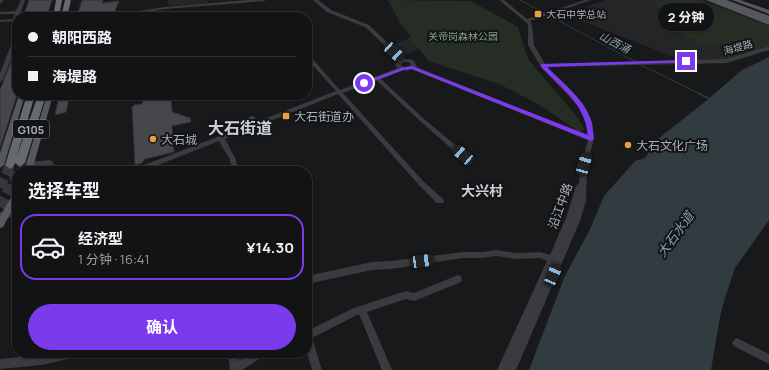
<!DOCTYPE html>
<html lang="zh">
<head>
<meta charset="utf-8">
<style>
  body { margin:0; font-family:Manrope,"Noto Sans SC",sans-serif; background:#1b1c1d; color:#f1f3f6; height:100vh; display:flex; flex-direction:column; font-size:15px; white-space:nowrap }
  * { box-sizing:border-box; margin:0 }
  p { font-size:13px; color:#9c9ea0 }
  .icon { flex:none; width:22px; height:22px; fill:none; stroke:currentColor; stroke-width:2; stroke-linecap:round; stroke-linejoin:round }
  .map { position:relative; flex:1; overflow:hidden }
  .details { position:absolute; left:12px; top:166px; width:300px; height:192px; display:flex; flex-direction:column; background:#121314; border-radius:16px; box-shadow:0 1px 3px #0004,0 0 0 1px #313234 }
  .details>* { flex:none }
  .top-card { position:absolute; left:12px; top:12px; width:300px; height:88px; border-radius:16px; box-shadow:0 1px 3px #0004,0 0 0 1px #313234; display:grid; align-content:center; height:88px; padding:0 16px; background:#121314 }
  .end { position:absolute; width:18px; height:18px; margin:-9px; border:5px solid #7c3aed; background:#fff; box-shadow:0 0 0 2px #fff }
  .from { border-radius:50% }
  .bubble { position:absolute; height:28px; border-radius:14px; background:#121314; box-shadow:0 1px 3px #0004,0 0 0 1px #313234; font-size:13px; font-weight:700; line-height:28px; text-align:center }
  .car { position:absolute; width:12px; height:24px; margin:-12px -6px; border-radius:5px; box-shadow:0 0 3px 1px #0007; background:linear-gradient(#222 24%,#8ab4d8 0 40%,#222 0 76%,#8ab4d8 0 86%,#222 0) }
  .top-card b { display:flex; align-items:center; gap:14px; height:38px; font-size:15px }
  .top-card b+b { border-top:1px solid #313234 }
  .top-card i { width:10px; height:10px; background:#f1f3f6 }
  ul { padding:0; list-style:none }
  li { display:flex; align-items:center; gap:12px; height:66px; margin:0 8px 6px; padding:0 8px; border:2px solid transparent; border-radius:16px }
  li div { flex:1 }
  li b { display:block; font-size:15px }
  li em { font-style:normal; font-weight:700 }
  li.current { border-color:#7c3aed }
  li>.icon { width:36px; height:36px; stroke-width:1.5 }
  h2 { padding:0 16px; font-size:18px; line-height:48px }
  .button { display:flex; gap:8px; margin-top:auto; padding:8px 16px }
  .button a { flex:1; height:46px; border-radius:24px; background:#7c3aed; color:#fff; font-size:16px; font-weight:700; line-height:46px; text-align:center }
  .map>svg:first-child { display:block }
  .built { fill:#242527 }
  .green { fill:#252d25 }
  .water { fill:#313b40 }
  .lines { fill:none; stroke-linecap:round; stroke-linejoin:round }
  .stream-far1 { stroke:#313b40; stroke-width:1 }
  .stream { stroke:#313b40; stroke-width:1.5 }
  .building { fill:#46474a; stroke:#333336 }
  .highway-tunnel { stroke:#36373a; stroke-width:10; stroke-dasharray:10 4.5; stroke-linecap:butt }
  .minor { fill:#3a3b3f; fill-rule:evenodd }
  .major { fill:#56585e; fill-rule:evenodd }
  .highway { fill:#666a70; fill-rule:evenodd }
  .major-bridge { stroke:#56585e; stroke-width:6 }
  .route { fill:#7c3aed }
  .poi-dot { fill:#e79f44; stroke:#131415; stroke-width:1.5 }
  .labels { text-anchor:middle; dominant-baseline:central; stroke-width:4; stroke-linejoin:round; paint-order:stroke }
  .far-poi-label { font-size:10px; fill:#acb1b9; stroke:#131415; text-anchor:start }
  .far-park-label { font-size:10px; fill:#85a384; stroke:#131415 }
  .far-street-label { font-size:10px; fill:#acb1b9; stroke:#131415 }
  .far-water-label { font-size:11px; font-style:italic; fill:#85a2b2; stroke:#131415 }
  .shield { fill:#131415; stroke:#7e8288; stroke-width:1 }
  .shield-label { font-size:11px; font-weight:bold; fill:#acb1b9 }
  .poi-label { font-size:12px; fill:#acb1b9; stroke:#131415; text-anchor:start }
  .street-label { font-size:12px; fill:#acb1b9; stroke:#131415 }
  .water-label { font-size:13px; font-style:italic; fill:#85a2b2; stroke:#131415 }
  .quarter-label { font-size:14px; font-weight:bold; fill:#ccd0d5; stroke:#131415 }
  .district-label { font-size:16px; font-weight:bold; fill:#ccd0d5; stroke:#131415 }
</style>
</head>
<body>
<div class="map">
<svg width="769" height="370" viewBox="0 0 769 370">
  <rect width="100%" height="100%" fill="#18191a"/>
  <!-- built -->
  <path class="built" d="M 168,0 L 208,0 L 208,3 L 173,6 L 168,4 Z
    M 606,0 L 703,0 L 769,26 L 769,46 L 725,60 L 684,61 L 564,14 Z
    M 407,39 L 419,49 L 405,55 L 394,44 Z"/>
  <!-- green -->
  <path class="green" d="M 388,0 L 471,1 L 518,27 L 528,59 L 578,118 L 585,130 L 579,132 L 538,104 L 499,84 L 428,61 L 420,50 L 407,39 L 411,36 L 400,23 Z
    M 653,0 L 697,0 L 706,5 L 730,30 L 709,6 L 717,6 L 769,26 L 769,46 L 725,60 L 717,60 L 716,58 L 735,52 L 721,43 L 709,46 L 697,43 L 693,37 L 691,37 L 693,40 L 686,39 Z"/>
  <!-- water -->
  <path class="water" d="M 769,57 L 769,220 L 735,268 L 725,298 L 720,317 L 711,370 L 529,370 L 564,278 L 590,229 L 604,196 L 635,161 L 645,158 L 649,152 L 649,146 L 706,101 L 742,70 Z"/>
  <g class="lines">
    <!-- stream-far1 -->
    <path class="stream-far1" d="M 520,0 L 636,62
      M 641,65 L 700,94"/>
    <!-- stream -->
    <path class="stream" d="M 698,93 L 710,99"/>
  </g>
  <!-- building -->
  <path class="building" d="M 29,0 L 52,0 L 47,16 L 23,17 Z
    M 82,0 L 103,0 L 102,3 L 119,1 L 114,13 L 97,17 L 98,14 L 93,11 L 78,13 Z
    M 17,47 L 17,95 L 0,148 L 0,90 Z
    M 155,98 L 155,101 L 171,99 L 172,112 L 190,118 L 191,122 L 172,126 L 174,152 L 145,159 L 142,163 L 135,165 L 132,107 L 134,105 L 142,104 L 143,101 Z
    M 69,99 L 66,112 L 55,115 L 58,101 Z
    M 253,116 L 256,120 L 225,132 L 222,127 Z"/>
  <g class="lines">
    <!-- highway-tunnel -->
    <path class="highway-tunnel" d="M 0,188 L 10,165
      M 0,207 L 17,173"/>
    <!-- minor -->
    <path class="minor" d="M 0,0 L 3,0 L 2,3 L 0,3 Z
      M 21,0 L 25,0 L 19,17 L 17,17 L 17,21 L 0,22 L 0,20 L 13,19 L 15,14 L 0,14 L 0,12 L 16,11 Z
      M 247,0 L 266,0 L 264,1 L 165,9 L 116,17 L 105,17 L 107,16 L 165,7 Z
      M 313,0 L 318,0 L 331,10 L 369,25 L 405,59 L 413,60 L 417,66 L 416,67 L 587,135 L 586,122 L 578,106 L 541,67 L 528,45 L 528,24 L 499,0 L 504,0 L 527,19 L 585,0 L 591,0 L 530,21 L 532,24 L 534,45 L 545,64 L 727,59 L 769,46 L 769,50 L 727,63 L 547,67 L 582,104 L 592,122 L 594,139 L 587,164 L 586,201 L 580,221 L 516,370 L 497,370 L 547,261 L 540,258 L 516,259 L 496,256 L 482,258 L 463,258 L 391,269 L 372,270 L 307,284 L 307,276 L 372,262 L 391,261 L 463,252 L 482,252 L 496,250 L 516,253 L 540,252 L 550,255 L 566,218 L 576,186 L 579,183 L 581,164 L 588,140 L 411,69 L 407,71 L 404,70 L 381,79 L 423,118 L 465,153 L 466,155 L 465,157 L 461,157 L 419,120 L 376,80 L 343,93 L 423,181 L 443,199 L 444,201 L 443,203 L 437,203 L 419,185 L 338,94 L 225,139 L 235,158 L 239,171 L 233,171 L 229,158 L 219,141 L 143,171 L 133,171 L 134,169 L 336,91 L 307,59 L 307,54 L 309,55 L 340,90 L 398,68 L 396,67 L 395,64 L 400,60 L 365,27 L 327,12 ZM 404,62 L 409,62 L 411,65 L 406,67 L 401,66 L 401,64 Z
      M 15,35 L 17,35 L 17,43 L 3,80 L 0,82 L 0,73 Z
      M 178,95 L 184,95 L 184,96 L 181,98 L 179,97 Z
      M 50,160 L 53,162 L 55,171 L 49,171 L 47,165 L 30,166 L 27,164 L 30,162 Z
      M 17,211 L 17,217 L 0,218 L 0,212 Z
      M 458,275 L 461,276 L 462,279 L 461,282 L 417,300 L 414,301 L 406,299 L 367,312 L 392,370 L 382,370 L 359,314 L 312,338 L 322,370 L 312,370 L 307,352 L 307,331 L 354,308 L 406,291 L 414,293 Z
      M 737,338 L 769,354 L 769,364 L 734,346 L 732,343 L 734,340 Z
      M 52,353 L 77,353 L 75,356 L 72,358 L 42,365 L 0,369 L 0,359 L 42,355 Z
      M 228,353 L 238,353 L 239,361 L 252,353 L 266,353 L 264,356 L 242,370 L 230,370 Z"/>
    <!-- major -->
    <path class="major" d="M 706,0 L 714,0 L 769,21 L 769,25 Z
      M 732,0 L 740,0 L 769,10 L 769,14 Z
      M 19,95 L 25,95 L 4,165 L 0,168 L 0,153 Z
      M 47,95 L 53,95 L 32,171 L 24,171 Z
      M 17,191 L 17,201 L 3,227 L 0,228 L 0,216 L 14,192 Z"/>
    <!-- highway -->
    <path class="highway" d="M 56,0 L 62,0 L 59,17 L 53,17 Z
      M 65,0 L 71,0 L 67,17 L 61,17 Z
      M 27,95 L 35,95 L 16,159 L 38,95 L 46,95 L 25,163 L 20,167 L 15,163 L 13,167 L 10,169 L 5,165 Z"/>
    <!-- major-bridge -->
    <path class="major-bridge" d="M 718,0 L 769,19"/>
  </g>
  <!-- route -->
  <path class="route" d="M 686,60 L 688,62 L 547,67 C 563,83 584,99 591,120 C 593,126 593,133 594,139 L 591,141 L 412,69 L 403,70 L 366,84 L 362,83 L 401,68 L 412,66 L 588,135 C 584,103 563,89 541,67 L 541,64 Z"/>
  <!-- markers -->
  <g class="poi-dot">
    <rect x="534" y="10" width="8" height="8" rx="2"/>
    <rect x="282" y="112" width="8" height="8" rx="2"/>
    <circle cx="153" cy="139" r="4"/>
    <circle cx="628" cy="145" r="4"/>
  </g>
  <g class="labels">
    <!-- far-poi labels -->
    <g class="far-poi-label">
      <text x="546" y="14">大石中学总站</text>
    </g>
    <!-- far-park labels -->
    <g class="far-park-label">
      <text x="463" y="36">关帝岗森林公园</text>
    </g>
    <!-- far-street labels -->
    <g class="far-street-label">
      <text transform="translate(738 47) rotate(-15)">海堤路</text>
    </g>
    <!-- far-water labels -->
    <g class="far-water-label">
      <text transform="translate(615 42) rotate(28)">山西涌</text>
    </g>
    <!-- shield labels -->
    <rect class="shield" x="13" y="120" width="36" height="18" rx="3"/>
    <g class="shield-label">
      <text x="31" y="129">G105</text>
    </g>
    <!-- poi labels -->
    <g class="poi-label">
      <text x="294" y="116">大石街道办</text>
      <text x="161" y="139">大石城</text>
      <text x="636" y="145">大石文化广场</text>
    </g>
    <!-- street labels -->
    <g class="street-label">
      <text transform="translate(560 206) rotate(-70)">沿江中路</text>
    </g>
    <!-- water labels -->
    <g class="water-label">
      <text transform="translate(675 234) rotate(-54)">大石水道</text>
    </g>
    <!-- quarter labels -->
    <g class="quarter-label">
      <text x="482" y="190">大兴村</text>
    </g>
    <!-- district labels -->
    <g class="district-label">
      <text x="240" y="128">大石街道</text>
    </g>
  </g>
</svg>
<i class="end from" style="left:364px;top:83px"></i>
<i class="end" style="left:686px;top:61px"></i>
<div class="bubble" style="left:658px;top:3px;width:56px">2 分钟</div>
<i class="car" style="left:394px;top:52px;rotate:133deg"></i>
<i class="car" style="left:463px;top:155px;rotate:311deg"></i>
<i class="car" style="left:584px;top:164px;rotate:16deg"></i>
<i class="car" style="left:422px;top:261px;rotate:82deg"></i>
<i class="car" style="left:553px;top:275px;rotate:23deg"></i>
<div class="top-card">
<b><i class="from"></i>朝阳西路</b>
<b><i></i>海堤路</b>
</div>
<section class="details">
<h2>选择车型</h2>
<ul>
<li class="current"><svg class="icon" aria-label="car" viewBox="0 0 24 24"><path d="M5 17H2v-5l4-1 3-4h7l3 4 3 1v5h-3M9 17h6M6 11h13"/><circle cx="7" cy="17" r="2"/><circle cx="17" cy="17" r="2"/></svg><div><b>经济型</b><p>1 分钟 · 16:41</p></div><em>¥14.30</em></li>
</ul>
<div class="button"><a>确认</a></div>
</section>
</div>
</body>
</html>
